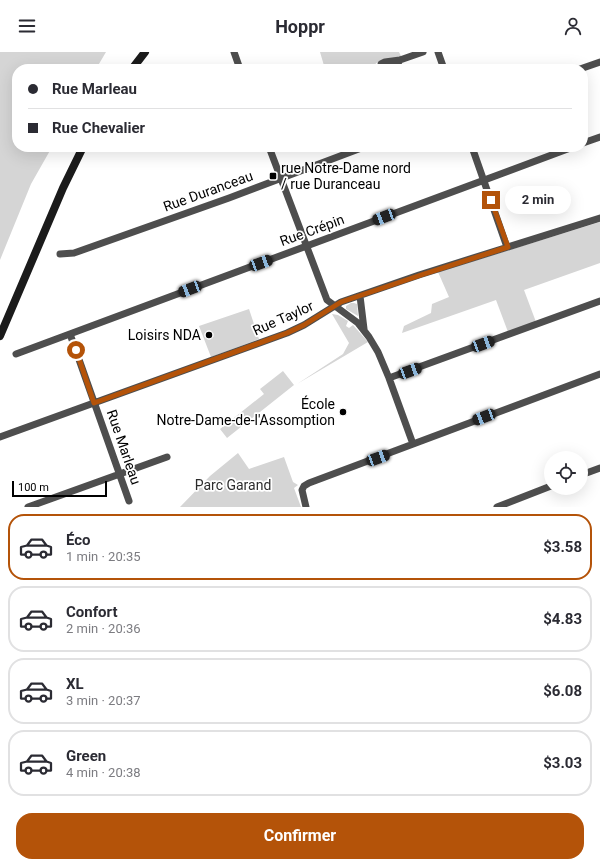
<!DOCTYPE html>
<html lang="fr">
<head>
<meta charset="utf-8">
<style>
  body { margin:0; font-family:Roboto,sans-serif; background:#f2f2f3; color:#2b2b33; height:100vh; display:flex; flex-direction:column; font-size:15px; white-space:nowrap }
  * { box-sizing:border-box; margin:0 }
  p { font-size:13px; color:#7c7c81 }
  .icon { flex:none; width:22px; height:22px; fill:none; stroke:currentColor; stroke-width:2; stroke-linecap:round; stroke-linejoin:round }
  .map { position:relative; height:455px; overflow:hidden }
  .details { display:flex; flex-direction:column; background:#fff; flex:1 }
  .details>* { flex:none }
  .banner { position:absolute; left:12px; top:12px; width:576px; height:88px; border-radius:16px; box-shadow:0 4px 16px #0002; display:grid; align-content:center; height:88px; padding:0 16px; background:#fff }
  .controls { position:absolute; left:544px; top:399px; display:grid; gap:8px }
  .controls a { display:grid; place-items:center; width:44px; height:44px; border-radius:50%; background:#fff; box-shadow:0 4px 16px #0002; font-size:20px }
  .scale { position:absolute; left:12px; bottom:10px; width:95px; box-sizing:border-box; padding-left:4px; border:2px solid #000; border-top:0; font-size:11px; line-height:14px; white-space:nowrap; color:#000; -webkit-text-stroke:3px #fff; paint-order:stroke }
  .end { position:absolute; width:18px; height:18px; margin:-9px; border:5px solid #b45309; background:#fff; box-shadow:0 0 0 2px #fff }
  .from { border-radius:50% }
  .bubble { position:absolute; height:28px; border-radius:14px; background:#fff; box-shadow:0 4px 16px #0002; font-size:13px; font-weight:700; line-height:28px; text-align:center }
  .car { position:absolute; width:12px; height:24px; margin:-12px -6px; border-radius:5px; box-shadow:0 0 3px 1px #0007; background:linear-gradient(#222 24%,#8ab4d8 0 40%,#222 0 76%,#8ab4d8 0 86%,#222 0) }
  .banner b { display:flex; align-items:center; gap:14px; height:38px; font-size:15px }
  .banner b+b { border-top:1px solid #e1e1e2 }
  .banner i { width:10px; height:10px; background:#2b2b33 }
  ul { padding:7px 0 0; list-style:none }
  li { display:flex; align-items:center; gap:12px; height:66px; margin:0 8px 6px; padding:0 8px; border:2px solid #e1e1e2; border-radius:16px }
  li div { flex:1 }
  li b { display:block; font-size:15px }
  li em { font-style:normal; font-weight:700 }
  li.current { border-color:#b45309 }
  li>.icon { width:36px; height:36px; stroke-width:1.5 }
  .primary-button { display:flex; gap:8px; margin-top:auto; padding:8px 16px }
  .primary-button a { flex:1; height:46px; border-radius:16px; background:#b45309; color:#fff; font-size:16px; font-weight:700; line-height:46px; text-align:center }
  header { display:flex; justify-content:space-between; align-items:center; height:52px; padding:0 16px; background:#fff; font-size:18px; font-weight:700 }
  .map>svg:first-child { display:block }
  .green { fill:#d5d5d5 }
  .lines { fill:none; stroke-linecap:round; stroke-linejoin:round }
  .street { stroke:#4e4e4e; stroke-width:7 }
  .secondary { stroke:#1b1b1b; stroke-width:8 }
  .route { stroke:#b45309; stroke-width:5 }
  .poi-dot { fill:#000; stroke:#fff; stroke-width:1.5 }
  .labels { text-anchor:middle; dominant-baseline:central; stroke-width:3.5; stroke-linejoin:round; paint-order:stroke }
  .poi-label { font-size:14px; fill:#000; stroke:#fff; text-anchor:end }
  .street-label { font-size:14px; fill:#000; stroke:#fff }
  .park-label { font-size:14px; fill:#2c2c2c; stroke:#fff }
</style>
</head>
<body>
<header><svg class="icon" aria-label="menu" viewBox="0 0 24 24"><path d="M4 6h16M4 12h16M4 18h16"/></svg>Hoppr<svg class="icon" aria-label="person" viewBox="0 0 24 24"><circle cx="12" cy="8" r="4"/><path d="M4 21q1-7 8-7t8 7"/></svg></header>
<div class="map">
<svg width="600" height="455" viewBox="0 0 600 455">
  <rect width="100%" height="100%" fill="#fff"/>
  <!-- green -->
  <path class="green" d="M 0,0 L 106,0 L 96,17 L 17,17 L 17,95 L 52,95 L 31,132 L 0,208 Z
    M 320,0 L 399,0 L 401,4 L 376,11 L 375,14 L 376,17 L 365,17 L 363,13 L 351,17 L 325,17 Z
    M 600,170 L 600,211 L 524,238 L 536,270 L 508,280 L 496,248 L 402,281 L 404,274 L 431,261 L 432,252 L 449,245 L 438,220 Z
    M 351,251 L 354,251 L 357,252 L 358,264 L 346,257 L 346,254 Z
    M 249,257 L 259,287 L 211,305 L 199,274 Z
    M 332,262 L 338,263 L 348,269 L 346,274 L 349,276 L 353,273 L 368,290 L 297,332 L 343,302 L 349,291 Z
    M 283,319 L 294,333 L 227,386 L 220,377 L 264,342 L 260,337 Z
    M 238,401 L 249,417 L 284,405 L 293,430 L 298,433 L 294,436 L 301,455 L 180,455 L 210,424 Z"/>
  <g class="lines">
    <!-- street -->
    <path class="street" d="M 234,0 L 240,17
      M 438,0 L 444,17
      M 381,17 L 381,12 L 385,10 L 400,8 L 423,0
      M 394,17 L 400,8
      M 580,17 L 600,10
      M 583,91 L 600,85
      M 269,95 L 327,248 L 358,271 L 369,285 L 378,300 L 389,326 L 413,392
      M 472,95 L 507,195
      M 60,202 L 74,201 L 229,146 L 364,95
      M 360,244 L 364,277
      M 70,282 L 129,449
      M 16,302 L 573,95
      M 389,326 L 600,249
      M 0,385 L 287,281 L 304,273 L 341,250 L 419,223 L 600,166
      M 581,423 L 600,416
      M 28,455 L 167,405
      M 306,455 L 302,438 L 304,434 L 309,431 L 600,322
      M 497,455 L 551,434"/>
    <!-- secondary -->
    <path class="secondary" d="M 132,17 L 145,0
      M 0,284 L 63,136 L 83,95"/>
  </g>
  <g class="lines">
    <!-- route -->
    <path class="route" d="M 76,298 L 94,351 L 287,281 L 304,273 L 341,250 L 421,223 L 508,195 L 491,148"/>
  </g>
  <!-- markers -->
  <g class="poi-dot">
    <rect x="269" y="120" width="8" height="8" rx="2"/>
    <circle cx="209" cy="283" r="4"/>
    <circle cx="343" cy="360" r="4"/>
  </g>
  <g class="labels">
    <!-- poi labels -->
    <g class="poi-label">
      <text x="281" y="116" text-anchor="start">rue Notre-Dame nord<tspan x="281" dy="16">/ rue Duranceau</tspan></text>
      <text x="201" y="283">Loisirs NDA</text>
      <text x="335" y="352">École<tspan x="335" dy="16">Notre-Dame-de-l'Assomption</tspan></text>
    </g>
    <!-- street labels -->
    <g class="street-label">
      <text transform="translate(208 139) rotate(-20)">Rue Duranceau</text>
      <text transform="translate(312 178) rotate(-20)">Rue Crépin</text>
      <text transform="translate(283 266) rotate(-24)">Rue Taylor</text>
      <text transform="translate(124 395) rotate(71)">Rue Marleau</text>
    </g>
    <!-- park labels -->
    <g class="park-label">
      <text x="233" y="433">Parc Garand</text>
    </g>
  </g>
</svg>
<div class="controls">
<a><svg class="icon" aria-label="locate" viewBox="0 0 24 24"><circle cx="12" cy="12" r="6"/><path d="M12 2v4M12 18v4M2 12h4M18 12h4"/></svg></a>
</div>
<div class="scale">100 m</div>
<i class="end from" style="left:76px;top:298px"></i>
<i class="end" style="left:491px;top:148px"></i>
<div class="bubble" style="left:505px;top:134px;width:66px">2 min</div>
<i class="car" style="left:384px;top:165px;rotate:249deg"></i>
<i class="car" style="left:261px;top:211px;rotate:70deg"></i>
<i class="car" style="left:190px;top:237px;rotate:249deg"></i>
<i class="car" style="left:483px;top:292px;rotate:70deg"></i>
<i class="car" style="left:410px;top:319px;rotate:70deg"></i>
<i class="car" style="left:484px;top:365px;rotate:249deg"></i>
<i class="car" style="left:378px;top:406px;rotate:70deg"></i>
<div class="banner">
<b><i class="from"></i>Rue Marleau</b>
<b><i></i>Rue Chevalier</b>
</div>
</div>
<section class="details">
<ul>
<li class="current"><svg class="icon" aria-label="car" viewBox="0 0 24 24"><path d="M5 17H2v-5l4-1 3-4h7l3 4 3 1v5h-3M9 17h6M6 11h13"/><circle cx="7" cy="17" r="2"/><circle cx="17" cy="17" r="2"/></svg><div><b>Éco</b><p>1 min · 20:35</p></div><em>$3.58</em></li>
<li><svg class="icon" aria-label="car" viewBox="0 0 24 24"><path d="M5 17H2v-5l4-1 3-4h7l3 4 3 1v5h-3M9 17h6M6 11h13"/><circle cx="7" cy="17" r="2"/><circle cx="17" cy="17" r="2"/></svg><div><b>Confort</b><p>2 min · 20:36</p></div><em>$4.83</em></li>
<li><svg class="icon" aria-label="car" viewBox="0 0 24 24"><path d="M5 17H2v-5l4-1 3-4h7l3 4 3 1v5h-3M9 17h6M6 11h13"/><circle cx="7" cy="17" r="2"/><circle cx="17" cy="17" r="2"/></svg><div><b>XL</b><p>3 min · 20:37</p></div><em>$6.08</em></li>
<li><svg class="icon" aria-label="car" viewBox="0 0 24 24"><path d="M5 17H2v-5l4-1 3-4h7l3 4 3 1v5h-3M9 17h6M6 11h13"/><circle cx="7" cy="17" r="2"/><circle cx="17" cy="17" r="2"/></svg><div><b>Green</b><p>4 min · 20:38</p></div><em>$3.03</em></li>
</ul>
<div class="primary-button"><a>Confirmer</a></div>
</section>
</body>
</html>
